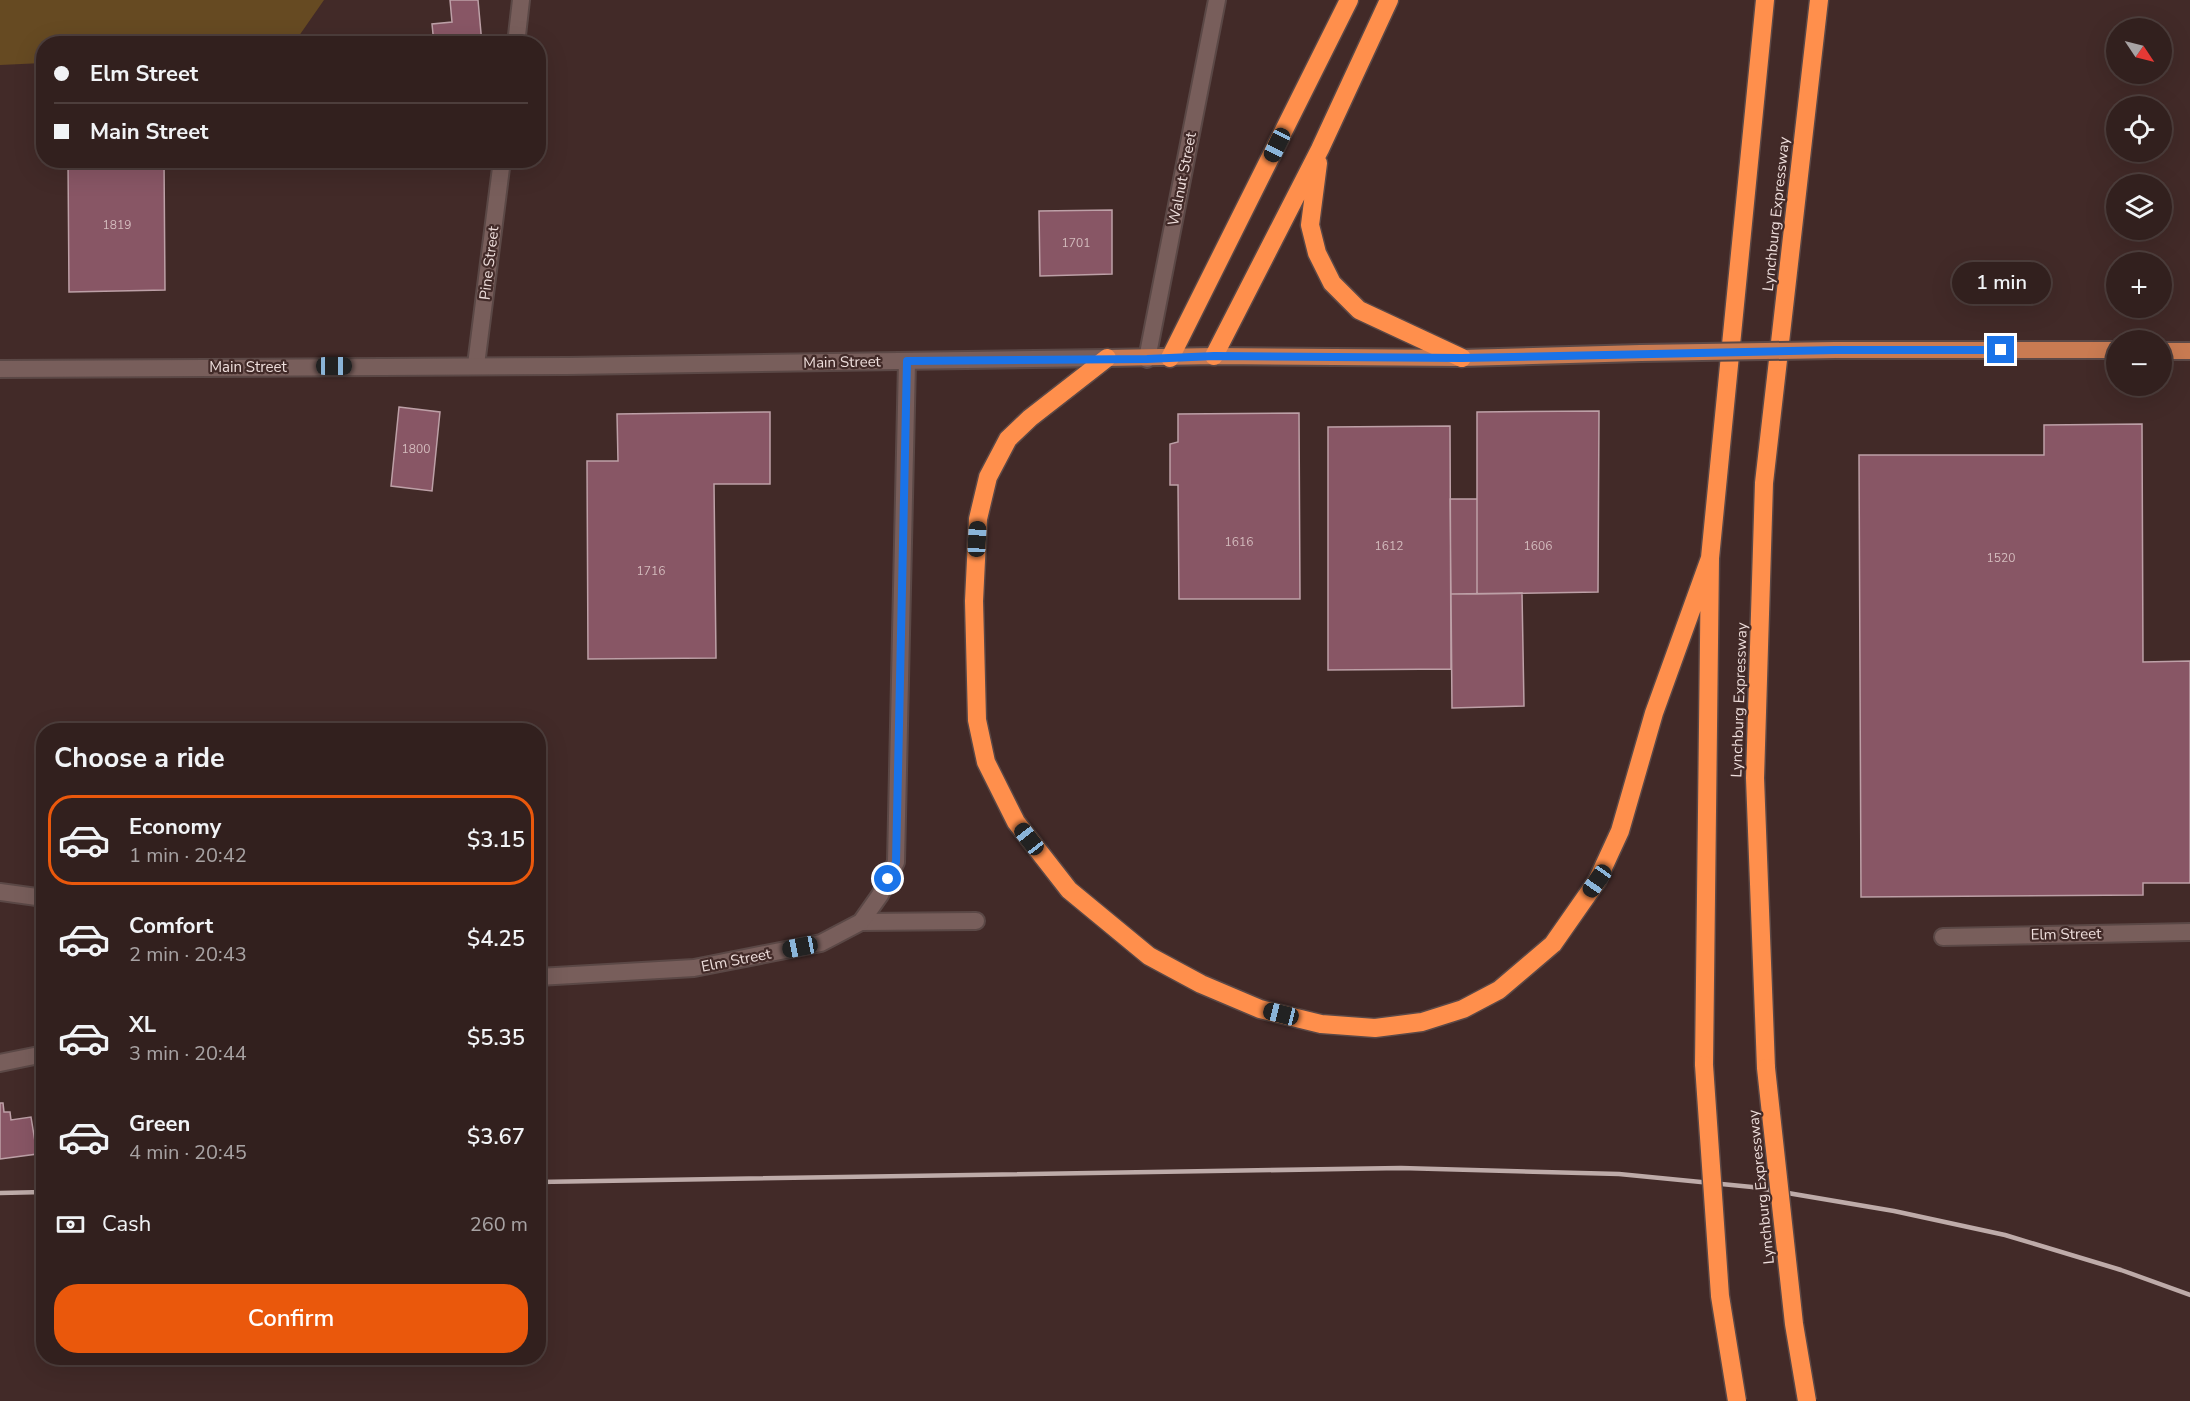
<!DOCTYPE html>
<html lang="en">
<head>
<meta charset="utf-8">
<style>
  body { margin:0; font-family:"Nunito Sans",sans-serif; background:#3a2827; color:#f1f3f6; height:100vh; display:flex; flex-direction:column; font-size:22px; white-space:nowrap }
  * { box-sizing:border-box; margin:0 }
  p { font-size:20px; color:#a8a3a4 }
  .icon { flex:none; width:33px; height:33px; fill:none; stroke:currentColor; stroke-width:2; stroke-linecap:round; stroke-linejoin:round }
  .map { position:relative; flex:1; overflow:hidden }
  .drawer { position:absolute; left:36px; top:723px; width:510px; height:642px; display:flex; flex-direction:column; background:#32201e; border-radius:24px; box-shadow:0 6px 24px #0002,0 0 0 2px #4d3e3c }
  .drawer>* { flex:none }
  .top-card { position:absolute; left:36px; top:36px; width:510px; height:132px; border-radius:24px; box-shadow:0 6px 24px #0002,0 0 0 2px #4d3e3c; display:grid; align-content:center; height:132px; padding:0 18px; background:#32201e }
  .needle { width:39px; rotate:125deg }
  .tools { position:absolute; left:2106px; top:18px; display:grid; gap:12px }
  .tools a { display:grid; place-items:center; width:66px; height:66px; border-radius:50%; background:#32201e; box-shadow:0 6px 24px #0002,0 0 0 2px #4d3e3c; font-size:30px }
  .end { position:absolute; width:27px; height:27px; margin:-14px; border:8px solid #1a73e8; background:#fff; box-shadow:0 0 0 3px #fff }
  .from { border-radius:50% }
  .bubble { position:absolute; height:42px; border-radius:21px; background:#32201e; box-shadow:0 6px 24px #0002,0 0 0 2px #4d3e3c; font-size:20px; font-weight:600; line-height:42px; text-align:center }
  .car { position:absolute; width:18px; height:36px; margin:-18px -9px; border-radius:8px; box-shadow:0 0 4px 2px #0007; background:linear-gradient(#222 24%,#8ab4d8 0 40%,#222 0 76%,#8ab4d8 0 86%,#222 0) }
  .top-card b { display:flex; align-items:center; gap:21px; height:57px; font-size:22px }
  .top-card b+b { border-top:2px solid #4d3e3c }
  .top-card i { width:15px; height:15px; background:#f1f3f6 }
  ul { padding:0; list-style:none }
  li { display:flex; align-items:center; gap:18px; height:90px; margin:0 12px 9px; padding:0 6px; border:3px solid transparent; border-radius:24px }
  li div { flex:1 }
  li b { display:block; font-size:22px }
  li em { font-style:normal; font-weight:600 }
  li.on { border-color:#ea580c }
  li>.icon { width:54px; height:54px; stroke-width:1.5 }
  h2 { padding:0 18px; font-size:27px; line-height:72px }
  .pay { display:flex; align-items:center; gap:15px; height:66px; padding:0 18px; font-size:22px }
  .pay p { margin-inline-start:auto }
  .button { display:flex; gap:12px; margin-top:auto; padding:12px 18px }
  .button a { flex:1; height:69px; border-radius:24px; background:#ea580c; color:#fff; font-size:24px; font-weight:600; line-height:69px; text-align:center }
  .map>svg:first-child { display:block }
  .green { fill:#664a22 }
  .building { fill:#885665; stroke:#bda0a7; stroke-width:1.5 }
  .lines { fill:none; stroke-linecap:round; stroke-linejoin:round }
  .service-casing { stroke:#5b4846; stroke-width:20 }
  .minor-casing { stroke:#5b4846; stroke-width:20 }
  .secondary-casing { stroke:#5b4846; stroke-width:20 }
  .primary-casing { stroke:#5b4846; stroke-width:20 }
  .motorway-casing { stroke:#5b4846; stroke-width:21 }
  .service { stroke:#785e5b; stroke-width:16 }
  .minor { stroke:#785e5b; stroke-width:16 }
  .secondary { stroke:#785e5b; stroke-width:16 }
  .primary { stroke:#c97b52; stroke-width:16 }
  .motorway { stroke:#ff8f4c; stroke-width:18 }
  .rail { stroke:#beaba9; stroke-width:4.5 }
  .primary-bridge-casing { stroke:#5b4846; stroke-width:20; stroke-linecap:butt }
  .motorway-bridge-casing { stroke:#5b4846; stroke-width:21; stroke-linecap:butt }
  .primary-bridge { stroke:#c97b52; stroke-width:16 }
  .motorway-bridge { stroke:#ff8f4c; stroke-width:18 }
  .route { stroke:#1a73e8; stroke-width:8 }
  .labels { text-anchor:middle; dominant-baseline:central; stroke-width:4.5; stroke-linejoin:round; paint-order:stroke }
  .number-label { font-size:12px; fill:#d4bcbe }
  .street-label { font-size:15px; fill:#eededc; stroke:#422a28 }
</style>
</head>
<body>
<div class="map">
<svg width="2190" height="1401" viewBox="0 0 2190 1401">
  <rect width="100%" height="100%" fill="#422a28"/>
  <!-- green -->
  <path class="green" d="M 0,0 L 324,0 L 294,43 L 44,44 L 43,63 L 0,65 Z"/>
  <!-- building -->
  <path class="building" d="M 450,0 L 478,0 L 482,44 L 434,44 L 432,24 L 452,22 Z
    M 68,160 L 164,160 L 165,290 L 69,292 Z
    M 1112,210 L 1112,274 L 1040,276 L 1039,211 Z
    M 399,407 L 440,412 L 432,491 L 391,486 Z
    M 1599,411 L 1598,592 L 1477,594 L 1477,412 Z
    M 770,412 L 770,484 L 714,484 L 716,658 L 588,659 L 587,461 L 618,461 L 617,414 Z
    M 1299,413 L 1300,599 L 1179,599 L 1178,485 L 1170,485 L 1170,444 L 1178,442 L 1178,414 Z
    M 2142,424 L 2143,662 L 2190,661 L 2190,883 L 2143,883 L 2143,895 L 1861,897 L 1859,455 L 2044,455 L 2044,425 Z
    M 1450,426 L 1451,669 L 1328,670 L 1328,427 Z
    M 1450,499 L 1477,499 L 1477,594 L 1451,594 Z
    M 1522,593 L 1524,706 L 1452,708 L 1451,594 Z
    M 0,1103 L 3,1103 L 4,1112 L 10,1112 L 11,1120 L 31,1117 L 37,1154 L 0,1159 Z"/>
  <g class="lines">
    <!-- service casing -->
    <g class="service-casing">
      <path id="service" d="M 861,922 L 976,921
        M 1943,937 L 2190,932"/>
    </g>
    <!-- minor casing -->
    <g class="minor-casing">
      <path id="minor" d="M 516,44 L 521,0
        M 1147,359 L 1217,0
        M 476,365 L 502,160
        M 0,892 L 44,898
        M 538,977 L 694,968 L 821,943 L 861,922 L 880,895 L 896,862 L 907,361
        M 0,1063 L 44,1054"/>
    </g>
    <!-- secondary casing -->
    <g class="secondary-casing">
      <path id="secondary" d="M 0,369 L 568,366 L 1107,358"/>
    </g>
    <!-- primary casing -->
    <g class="primary-casing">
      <path id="primary" d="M 1835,350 L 2116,350
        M 2162,351 L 2190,351
        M 1107,358 L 1214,356 L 1462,358 L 1641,353"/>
    </g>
    <!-- motorway casing -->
    <g class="motorway-casing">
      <path id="motorway" d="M 1318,163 L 1310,225 L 1317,253 L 1332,283 L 1359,310 L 1462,358
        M 1214,356 L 1320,149 L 1389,0
        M 1107,358 L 1030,418 L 1008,439 L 988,477 L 978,519 L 974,601 L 977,720 L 986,762 L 1016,822 L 1069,890 L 1149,956 L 1201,984 L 1260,1009 L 1321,1024 L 1375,1028 L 1422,1022 L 1463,1009 L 1499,990 L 1553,944 L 1597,881 L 1620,831 L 1654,713 L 1710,558
        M 1170,358 L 1349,0
        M 1704,1065 L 1710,558 L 1765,0
        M 1766,1068 L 1755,778 L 1764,483 L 1819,0"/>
    </g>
    <!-- service -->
    <use href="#service" class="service"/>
    <!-- minor -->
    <use href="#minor" class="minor"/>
    <!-- secondary -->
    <use href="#secondary" class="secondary"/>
    <!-- primary -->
    <use href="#primary" class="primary"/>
    <!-- motorway -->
    <use href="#motorway" class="motorway"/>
    <!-- rail -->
    <path class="rail" d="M 538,1182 L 1401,1168 L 1619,1174 L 1752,1187 L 1894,1211 L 2005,1235 L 2121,1270 L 2190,1295
      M 0,1193 L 44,1192"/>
    <!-- primary-bridge casing -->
    <g class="primary-bridge-casing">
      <path id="primary-bridge" d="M 1641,353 L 1835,350"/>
    </g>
    <!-- motorway-bridge casing -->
    <g class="motorway-bridge-casing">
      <path id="motorway-bridge" d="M 1704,1065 L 1720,1296 L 1737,1401
        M 1766,1068 L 1794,1324 L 1807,1401"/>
    </g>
    <!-- primary-bridge -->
    <use href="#primary-bridge" class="primary-bridge"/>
    <!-- motorway-bridge -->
    <use href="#motorway-bridge" class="motorway-bridge"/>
  </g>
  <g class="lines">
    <!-- route -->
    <path class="route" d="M 888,879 L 896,862 L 907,361 L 1147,359 L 1214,356 L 1462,358 L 1835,350 L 2001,350"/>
  </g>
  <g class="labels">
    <!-- number labels -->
    <g class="number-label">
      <text x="117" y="225">1819</text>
      <text x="1076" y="243">1701</text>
      <text x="416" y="449">1800</text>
      <text x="1239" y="542">1616</text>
      <text x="1389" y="546">1612</text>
      <text x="1538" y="546">1606</text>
      <text x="2001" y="558">1520</text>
      <text x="651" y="571">1716</text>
    </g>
    <!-- street labels -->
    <g class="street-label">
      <text transform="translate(1182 179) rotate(-79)">Walnut Street</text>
      <text transform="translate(1776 214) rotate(-84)">Lynchburg Expressway</text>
      <text transform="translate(489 263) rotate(-83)">Pine Street</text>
      <text transform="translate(842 362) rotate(-1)">Main Street</text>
      <text x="248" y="367">Main Street</text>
      <text transform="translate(1739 700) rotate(-88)">Lynchburg Expressway</text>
      <text transform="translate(2066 934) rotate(-1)">Elm Street</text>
      <text transform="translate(736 960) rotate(-11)">Elm Street</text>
      <text transform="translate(1761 1187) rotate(-96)">Lynchburg Expressway</text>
    </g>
  </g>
</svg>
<div class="tools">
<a><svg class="needle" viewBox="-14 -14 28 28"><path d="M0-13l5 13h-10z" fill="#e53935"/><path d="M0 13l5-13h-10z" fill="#a8a3a4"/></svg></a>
<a><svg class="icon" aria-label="locate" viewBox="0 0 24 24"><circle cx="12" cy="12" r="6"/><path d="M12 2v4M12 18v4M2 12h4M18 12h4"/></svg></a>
<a><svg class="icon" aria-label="layers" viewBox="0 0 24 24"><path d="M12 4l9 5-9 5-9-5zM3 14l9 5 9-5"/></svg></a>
<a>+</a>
<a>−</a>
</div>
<i class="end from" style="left:888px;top:879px"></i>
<i class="end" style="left:2001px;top:350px"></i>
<div class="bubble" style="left:1952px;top:262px;width:99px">1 min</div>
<i class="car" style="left:1277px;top:145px;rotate:206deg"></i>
<i class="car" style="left:334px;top:366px;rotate:90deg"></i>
<i class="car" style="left:977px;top:539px;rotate:3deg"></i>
<i class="car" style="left:1029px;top:839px;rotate:322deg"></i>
<i class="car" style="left:1597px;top:881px;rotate:215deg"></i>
<i class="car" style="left:800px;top:947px;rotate:259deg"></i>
<i class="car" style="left:1281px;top:1014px;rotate:284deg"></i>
<div class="top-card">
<b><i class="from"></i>Elm Street</b>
<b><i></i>Main Street</b>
</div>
<section class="drawer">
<h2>Choose a ride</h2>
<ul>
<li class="on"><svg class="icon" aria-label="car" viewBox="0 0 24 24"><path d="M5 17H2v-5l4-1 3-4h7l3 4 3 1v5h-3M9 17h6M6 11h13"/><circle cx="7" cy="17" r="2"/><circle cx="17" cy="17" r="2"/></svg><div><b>Economy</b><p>1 min · 20:42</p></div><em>$3.15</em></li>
<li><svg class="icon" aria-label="car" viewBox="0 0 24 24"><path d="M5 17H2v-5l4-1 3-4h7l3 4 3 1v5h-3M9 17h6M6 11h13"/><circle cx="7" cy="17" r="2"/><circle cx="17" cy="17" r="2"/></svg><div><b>Comfort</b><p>2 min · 20:43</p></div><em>$4.25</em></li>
<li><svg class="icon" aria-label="car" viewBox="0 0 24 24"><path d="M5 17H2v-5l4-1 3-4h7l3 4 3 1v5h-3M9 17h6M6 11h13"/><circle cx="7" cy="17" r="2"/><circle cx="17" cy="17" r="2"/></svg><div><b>XL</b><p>3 min · 20:44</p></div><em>$5.35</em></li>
<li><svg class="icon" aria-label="car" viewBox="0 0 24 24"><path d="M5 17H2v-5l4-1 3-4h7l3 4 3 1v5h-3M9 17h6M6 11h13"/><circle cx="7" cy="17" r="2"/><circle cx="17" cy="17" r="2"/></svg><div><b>Green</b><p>4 min · 20:45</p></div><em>$3.67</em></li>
</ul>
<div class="pay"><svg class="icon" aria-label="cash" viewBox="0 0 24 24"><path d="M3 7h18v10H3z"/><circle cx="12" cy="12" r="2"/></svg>Cash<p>260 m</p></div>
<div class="button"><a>Confirm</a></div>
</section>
</div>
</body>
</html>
